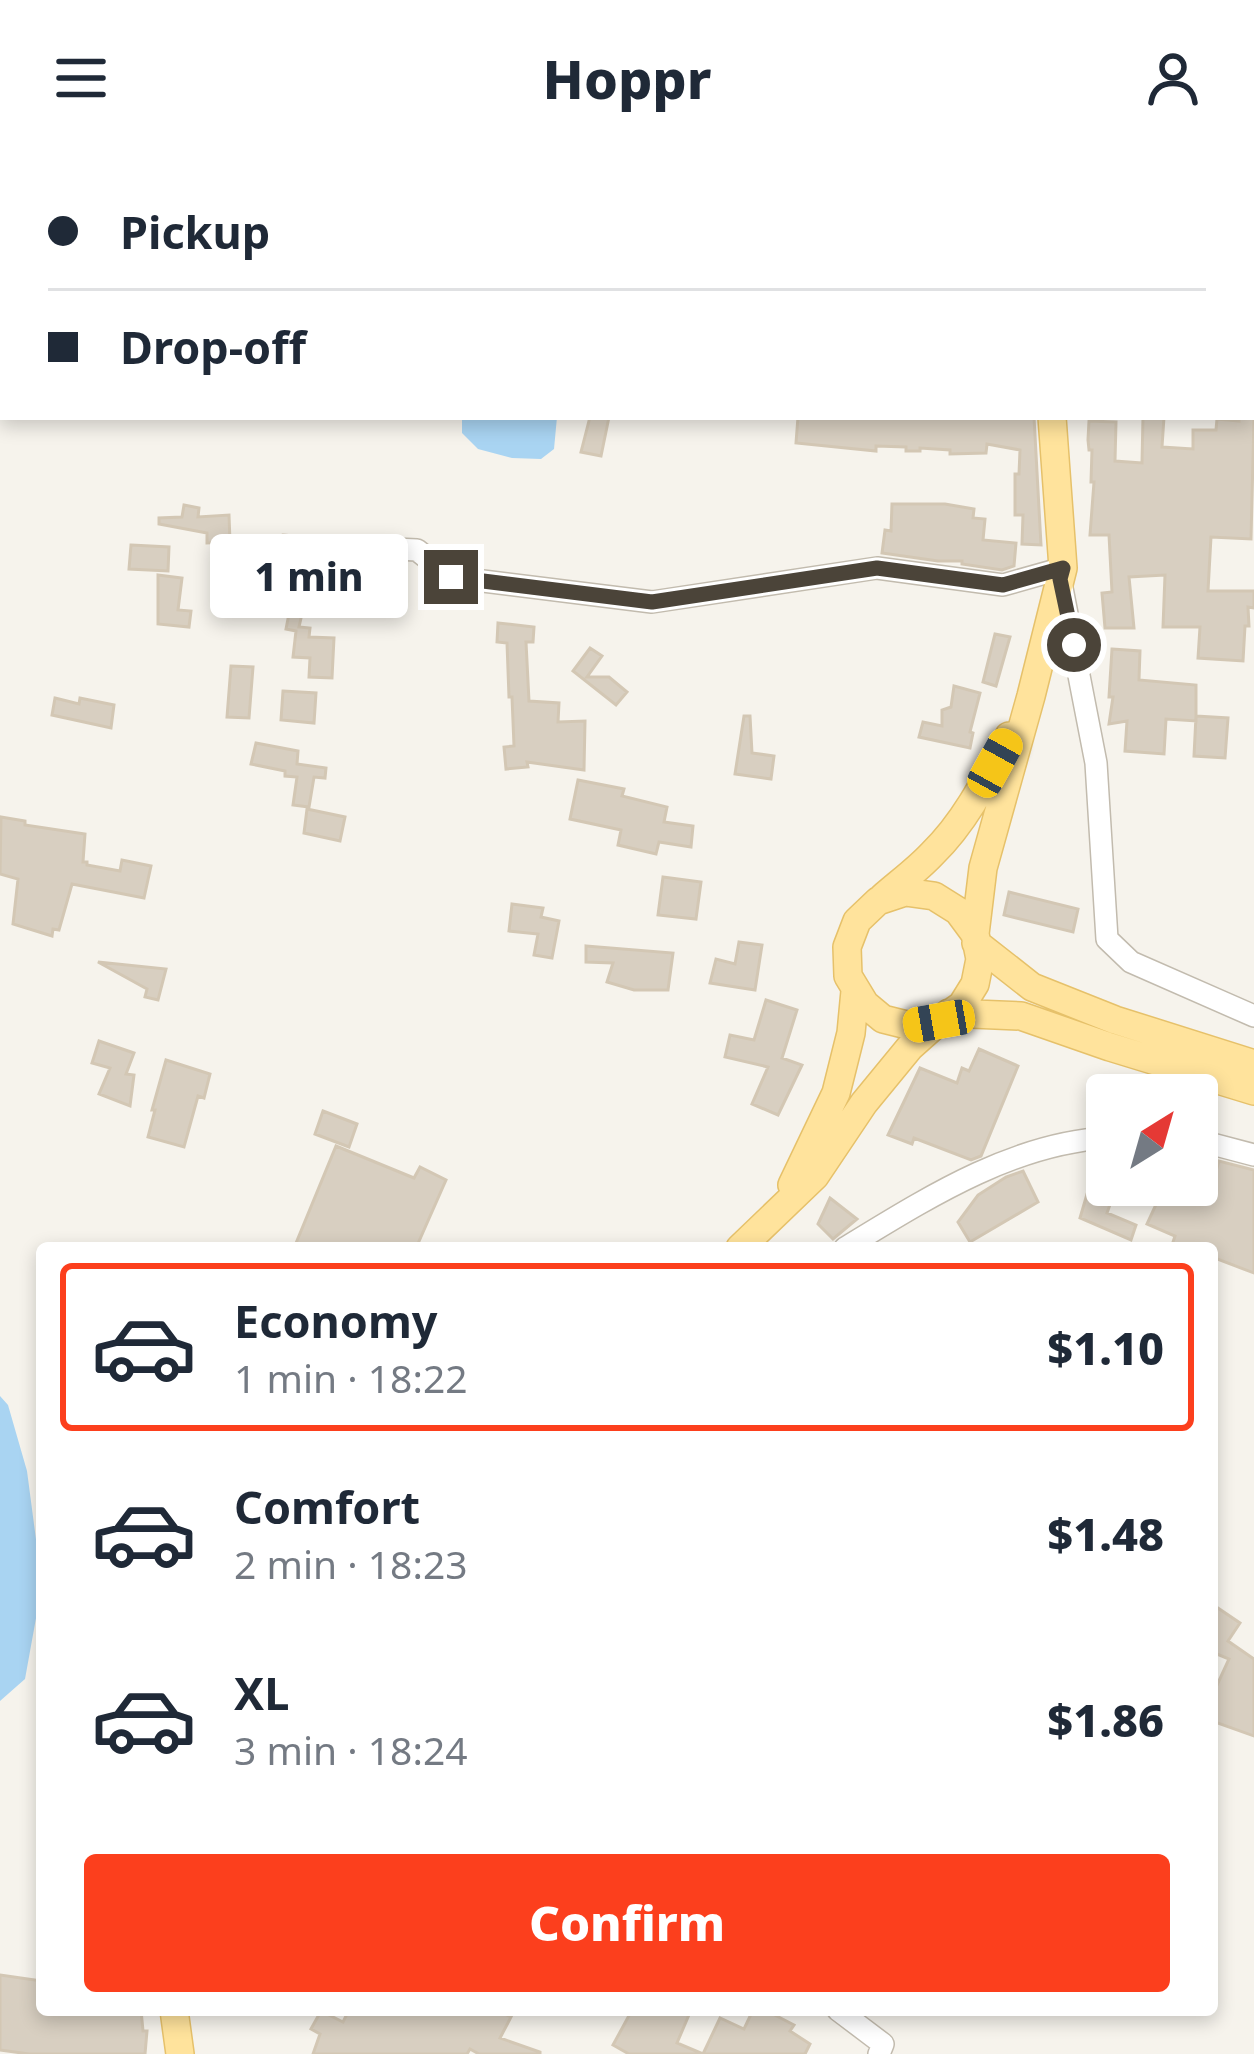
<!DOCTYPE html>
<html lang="en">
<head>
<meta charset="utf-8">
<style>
  body { margin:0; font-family:"Noto Sans",sans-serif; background:#f6f6f7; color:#1f2937; height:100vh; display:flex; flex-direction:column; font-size:45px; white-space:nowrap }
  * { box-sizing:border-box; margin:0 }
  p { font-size:39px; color:#747a83 }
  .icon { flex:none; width:66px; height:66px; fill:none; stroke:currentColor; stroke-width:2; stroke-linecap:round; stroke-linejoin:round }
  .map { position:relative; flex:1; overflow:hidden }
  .side { position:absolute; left:36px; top:1086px; width:1182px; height:774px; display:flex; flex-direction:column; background:#fff; border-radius:12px; box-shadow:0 6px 18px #0003 }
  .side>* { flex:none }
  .guide { position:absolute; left:0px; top:0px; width:1254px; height:264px; box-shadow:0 6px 18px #0003; display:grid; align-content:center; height:264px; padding:0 48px; background:#fff }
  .needle { width:78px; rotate:37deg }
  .tools { position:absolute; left:1086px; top:918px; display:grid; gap:24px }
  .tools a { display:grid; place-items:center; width:132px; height:132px; border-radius:12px; background:#fff; box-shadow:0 6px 18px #0003; font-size:60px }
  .end { position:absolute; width:54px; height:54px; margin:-27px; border:15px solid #4b4439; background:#fff; box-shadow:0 0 0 6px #fff }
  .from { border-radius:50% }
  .bubble { position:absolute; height:84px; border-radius:12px; background:#fff; box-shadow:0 6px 18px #0003; font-size:39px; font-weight:800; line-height:84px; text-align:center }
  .car { position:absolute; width:36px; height:72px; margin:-36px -18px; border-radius:15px; box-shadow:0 0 9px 3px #0007; background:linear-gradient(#f5c518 24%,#345 0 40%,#f5c518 0 76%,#345 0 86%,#f5c518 0) }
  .guide b { display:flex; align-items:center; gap:42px; height:114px; font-size:45px }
  .guide b+b { border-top:3px solid #e0e1e3 }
  .guide i { width:30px; height:30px; background:#1f2937 }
  ul { padding:21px 0 0; list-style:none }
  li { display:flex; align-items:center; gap:36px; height:168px; margin:0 24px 18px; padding:0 24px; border:6px solid transparent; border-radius:12px }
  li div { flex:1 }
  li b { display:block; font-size:45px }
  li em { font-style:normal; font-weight:800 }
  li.active { border-color:#fc3f1d }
  li>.icon { width:108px; height:108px; stroke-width:1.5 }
  .button { display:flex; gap:24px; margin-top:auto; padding:24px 48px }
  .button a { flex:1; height:138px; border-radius:12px; background:#fc3f1d; color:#fff; font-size:48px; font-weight:800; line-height:138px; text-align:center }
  header { display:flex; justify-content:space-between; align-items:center; height:156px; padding:0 48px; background:#fff; font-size:54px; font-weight:800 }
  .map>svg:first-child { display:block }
  .water { fill:#a9d4f2 }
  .building { fill:#d8cfc1; stroke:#d3c7b4; stroke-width:3 }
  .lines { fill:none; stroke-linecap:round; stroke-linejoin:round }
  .minor-casing { stroke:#c2bbae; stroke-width:24 }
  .major-casing { stroke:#e6c16a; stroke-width:30 }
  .minor { stroke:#fff; stroke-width:21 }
  .major { stroke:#ffe39c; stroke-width:27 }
  .route { stroke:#4b4439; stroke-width:15 }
</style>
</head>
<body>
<header><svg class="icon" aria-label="menu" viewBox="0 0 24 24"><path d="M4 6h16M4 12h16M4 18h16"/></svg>Hoppr<svg class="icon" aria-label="person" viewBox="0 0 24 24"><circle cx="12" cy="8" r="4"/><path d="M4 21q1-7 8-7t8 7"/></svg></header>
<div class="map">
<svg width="1254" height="1898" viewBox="0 0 1254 1898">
  <rect width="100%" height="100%" fill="#f6f3ec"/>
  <!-- water -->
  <path class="water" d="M 462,261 L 557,261 L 554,293 L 541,303 L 512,302 L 478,293 L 462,277 Z
    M 0,1240 L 8,1249 L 27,1315 L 42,1429 L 25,1523 L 0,1545 Z"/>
  <!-- building -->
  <path class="building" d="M 590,261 L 609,261 L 601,300 L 581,296 Z
    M 798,261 L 1034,261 L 1041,389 L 1022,388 L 1023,359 L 1015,359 L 1015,318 L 1019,318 L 1020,294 L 987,288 L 986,297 L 950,298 L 950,294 L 920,292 L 920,295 L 906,295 L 906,291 L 876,290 L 876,295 L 796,287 Z
    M 1143,261 L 1164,261 L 1162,291 L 1193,293 L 1193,274 L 1216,274 L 1217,263 L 1239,265 L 1239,262 L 1254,262 L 1251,383 L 1211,381 L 1208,435 L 1254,435 L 1254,452 L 1248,451 L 1249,470 L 1245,470 L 1243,505 L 1198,502 L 1200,471 L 1163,471 L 1165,419 L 1129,421 L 1134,472 L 1105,472 L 1102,437 L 1112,436 L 1109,379 L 1090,379 L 1094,326 L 1091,326 L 1092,294 L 1089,294 L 1088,284 L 1089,265 L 1116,266 L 1115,305 L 1142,307 Z
    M 892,348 L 945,348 L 974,353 L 973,362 L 985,363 L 983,384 L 1016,387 L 1014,410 L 1002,414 L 962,408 L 962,405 L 938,405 L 882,397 L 885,374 L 891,375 Z
    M 184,349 L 199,352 L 198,361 L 229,359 L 230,386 L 207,387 L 207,377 L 159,368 L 159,362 L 182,361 Z
    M 283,379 L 319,382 L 317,405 L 324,405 L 323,417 L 351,420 L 358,406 L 403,408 L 384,441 L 394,442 L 392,457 L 351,454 L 351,444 L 306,440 L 299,471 L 310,472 L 309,481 L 334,482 L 332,522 L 309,521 L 310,502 L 293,501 L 296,475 L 286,473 L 298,412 L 277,406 Z
    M 131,389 L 169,391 L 168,415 L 129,413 Z
    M 158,419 L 182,422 L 178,454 L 191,455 L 189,471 L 158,468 Z
    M 498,467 L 534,471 L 533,486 L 526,486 L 529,545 L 559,547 L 558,566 L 585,565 L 584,614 L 527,606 L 528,611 L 506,613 L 504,591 L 514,590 L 512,541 L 509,541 L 507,487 L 497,486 Z
    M 995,478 L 1010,481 L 996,530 L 983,526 Z
    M 590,492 L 602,500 L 587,521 L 609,521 L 627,536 L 616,549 L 573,515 Z
    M 1112,493 L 1140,495 L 1139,524 L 1196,529 L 1196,565 L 1166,563 L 1164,598 L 1125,595 L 1127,565 L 1109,568 L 1113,541 L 1109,541 Z
    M 231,510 L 253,511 L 249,562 L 227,561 Z
    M 954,530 L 980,537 L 970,576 L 973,577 L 970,592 L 919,581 L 923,566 L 942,570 L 942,554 L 951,551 Z
    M 283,535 L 316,537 L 314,567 L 281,564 Z
    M 55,542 L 79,548 L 80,542 L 114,549 L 111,572 L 52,559 Z
    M 744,560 L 750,560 L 752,597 L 774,600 L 771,623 L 735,618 Z
    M 1196,560 L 1228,562 L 1225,602 L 1194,600 Z
    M 256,587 L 298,595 L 297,608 L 326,612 L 325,622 L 314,621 L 309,651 L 293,649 L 297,621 L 285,620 L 285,615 L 251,608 Z
    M 578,624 L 624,633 L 622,640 L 667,651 L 664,666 L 693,670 L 691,691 L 659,686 L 656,698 L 618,689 L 621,674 L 570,663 Z
    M 307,653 L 345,661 L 340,685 L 304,677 Z
    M 1,661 L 25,665 L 25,669 L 85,678 L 83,706 L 87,706 L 87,709 L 120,715 L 122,704 L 151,710 L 144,742 L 72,728 L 59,774 L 53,773 L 52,780 L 13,768 L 18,723 L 0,718 Z
    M 663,721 L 701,726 L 696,763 L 658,759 Z
    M 1009,736 L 1078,753 L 1073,776 L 1004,759 Z
    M 512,748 L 543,752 L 541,761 L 559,765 L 552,802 L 534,799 L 538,778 L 509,775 Z
    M 739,786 L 762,789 L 755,834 L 710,827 L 716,803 L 735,808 Z
    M 586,790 L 673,797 L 668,834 L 634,834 L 607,826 L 613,807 L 586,806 Z
    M 98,806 L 166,813 L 158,844 L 145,841 L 147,833 Z
    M 766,844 L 797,854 L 782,902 L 802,909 L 778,959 L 752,948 L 768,911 L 725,901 L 730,879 L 754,884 Z
    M 99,885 L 134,897 L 126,918 L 134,919 L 130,950 L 99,938 L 110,912 L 92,907 Z
    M 979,893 L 1018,910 L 981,1000 L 971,1004 L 914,982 L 912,988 L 888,979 L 920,912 L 957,927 L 962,912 L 969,915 Z
    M 166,904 L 210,918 L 204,942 L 198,940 L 184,991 L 148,981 L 155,954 L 152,954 Z
    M 323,955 L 357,968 L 349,991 L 315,978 Z
    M 336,990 L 414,1022 L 420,1011 L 446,1024 L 416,1092 L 294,1092 Z
    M 1197,1005 L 1216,1015 L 1219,1005 L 1254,1014 L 1254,1117 L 1212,1101 L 1212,1092 L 1189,1092 L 1173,1086 L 1175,1080 L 1147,1068 L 1165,1029 L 1197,1029 Z
    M 1023,1015 L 1038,1046 L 970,1086 L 958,1066 L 978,1039 L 1006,1021 Z
    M 1092,1021 L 1107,1022 L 1107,1029 L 1117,1029 L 1107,1057 L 1136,1069 L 1131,1084 L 1080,1062 Z
    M 830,1042 L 857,1063 L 833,1083 L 818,1068 Z
    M 1212,1448 L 1240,1467 L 1228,1485 L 1254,1503 L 1254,1580 L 1212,1565 L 1212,1540 L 1229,1503 L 1212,1496 Z
    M 0,1819 L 42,1825 L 42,1854 L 141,1854 L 143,1875 L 147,1875 L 145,1898 L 29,1898 L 0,1894 Z
    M 349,1854 L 497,1854 L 511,1861 L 500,1882 L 540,1896 L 540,1898 L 479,1898 L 470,1893 L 467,1898 L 313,1898 L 320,1878 L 311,1873 L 321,1855 L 343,1866 Z
    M 632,1854 L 691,1854 L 677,1887 L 703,1898 L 720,1862 L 744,1873 L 753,1854 L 765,1854 L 794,1869 L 790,1875 L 810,1888 L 805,1898 L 629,1898 L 613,1889 Z"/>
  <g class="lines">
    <!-- minor casing -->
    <g class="minor-casing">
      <path id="minor" d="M 174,3 L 174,0
        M 397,3 L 397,0
        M 351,391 L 417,394 L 451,421 L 652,446 L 877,412 L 1003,429 L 1063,412
        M 1061,427 L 1096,607 L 1107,783 L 1131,806 L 1254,860
        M 1197,984 L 1254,999
        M 845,1092 C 924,1044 1012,987 1107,982
        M 838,1854 L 883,1888 L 879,1898"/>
    </g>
    <!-- major casing -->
    <g class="major-casing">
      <path id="major" d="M 1045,0 L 1045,3
        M 882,742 C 899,727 917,714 932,698 C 966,665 987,622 1009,580
        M 975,778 L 958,755 L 934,740 L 905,736 L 878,745 L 857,765 L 847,791 L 848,820 L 865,848 L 883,863 L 911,870 L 939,865 L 962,849 L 975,828 L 980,803 L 975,778 L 983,712 L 1031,540 L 1063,412 L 1052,261
        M 976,787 L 1032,831 L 1115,864 L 1254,908
        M 949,857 L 1021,860 L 1110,891 L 1254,935
        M 792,1029 L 836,937 L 851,877 L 855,835
        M 740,1092 L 815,1020 L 864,947 L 910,891 L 938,866
        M 174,1854 L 180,1898"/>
    </g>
    <!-- minor -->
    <use href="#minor" class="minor"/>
    <!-- major -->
    <use href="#major" class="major"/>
  </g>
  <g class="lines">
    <!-- route -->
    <path class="route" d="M 451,421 L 652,446 L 877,412 L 1003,429 L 1063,412 L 1060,423 L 1074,489"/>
  </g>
</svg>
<div class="tools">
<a><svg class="needle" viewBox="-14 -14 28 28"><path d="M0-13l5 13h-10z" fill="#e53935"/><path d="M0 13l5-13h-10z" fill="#747a83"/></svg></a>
</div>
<i class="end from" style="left:1074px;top:489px"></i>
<i class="end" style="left:451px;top:421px"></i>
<div class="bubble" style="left:210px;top:378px;width:198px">1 min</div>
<i class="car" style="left:995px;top:607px;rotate:29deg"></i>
<i class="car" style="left:939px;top:865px;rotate:260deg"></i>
<div class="guide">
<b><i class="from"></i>Pickup</b>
<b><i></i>Drop-off</b>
</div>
<section class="side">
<ul>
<li class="active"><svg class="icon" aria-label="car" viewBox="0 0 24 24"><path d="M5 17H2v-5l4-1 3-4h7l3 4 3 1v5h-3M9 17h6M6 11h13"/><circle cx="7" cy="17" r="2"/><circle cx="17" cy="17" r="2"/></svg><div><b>Economy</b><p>1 min · 18:22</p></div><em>$1.10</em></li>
<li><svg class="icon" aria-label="car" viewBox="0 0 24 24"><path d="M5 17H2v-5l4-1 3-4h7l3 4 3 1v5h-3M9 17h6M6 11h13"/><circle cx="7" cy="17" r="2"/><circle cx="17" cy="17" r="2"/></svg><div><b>Comfort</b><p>2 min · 18:23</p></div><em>$1.48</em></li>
<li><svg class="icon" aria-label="car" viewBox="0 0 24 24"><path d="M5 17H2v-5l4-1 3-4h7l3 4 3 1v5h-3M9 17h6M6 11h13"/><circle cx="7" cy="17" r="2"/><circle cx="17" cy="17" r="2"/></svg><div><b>XL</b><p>3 min · 18:24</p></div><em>$1.86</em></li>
</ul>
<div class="button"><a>Confirm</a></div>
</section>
</div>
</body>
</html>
